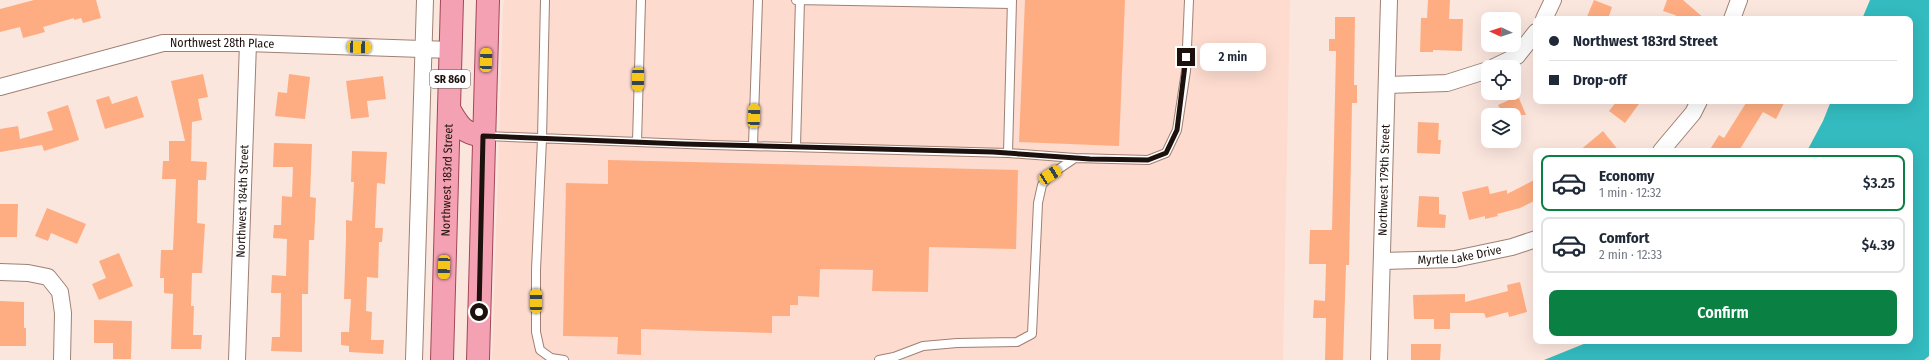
<!DOCTYPE html>
<html lang="en">
<head>
<meta charset="utf-8">
<style>
  body { margin:0; font-family:"Fira Sans Condensed",sans-serif; background:#f6f6f7; color:#1f2937; height:100vh; display:flex; flex-direction:column; font-size:15px; white-space:nowrap }
  * { box-sizing:border-box; margin:0 }
  p { font-size:13px; color:#747a83 }
  .icon { flex:none; width:22px; height:22px; fill:none; stroke:currentColor; stroke-width:2; stroke-linecap:round; stroke-linejoin:round }
  .map { position:relative; flex:1; overflow:hidden }
  .sheet { position:absolute; left:1533px; top:148px; width:380px; height:196px; display:flex; flex-direction:column; background:#fff; border-radius:8px; box-shadow:0 4px 16px #0002 }
  .sheet>* { flex:none }
  .top-card { position:absolute; left:1533px; top:16px; width:380px; height:88px; border-radius:8px; box-shadow:0 4px 16px #0002; display:grid; align-content:center; height:88px; padding:0 16px; background:#fff }
  .needle { width:26px; rotate:274deg }
  .tools { position:absolute; left:1481px; top:12px; display:grid; gap:8px }
  .tools a { display:grid; place-items:center; width:40px; height:40px; border-radius:8px; background:#fff; box-shadow:0 4px 16px #0002; font-size:20px }
  .end { position:absolute; width:18px; height:18px; margin:-9px; border:5px solid #1d110d; background:#fff; box-shadow:0 0 0 2px #fff }
  .from { border-radius:50% }
  .bubble { position:absolute; height:28px; border-radius:8px; background:#fff; box-shadow:0 4px 16px #0002; font-size:13px; font-weight:600; line-height:28px; text-align:center }
  .car { position:absolute; width:12px; height:24px; margin:-12px -6px; border-radius:5px; box-shadow:0 0 3px 1px #0007; background:linear-gradient(#f5c518 24%,#345 0 40%,#f5c518 0 76%,#345 0 86%,#f5c518 0) }
  .top-card b { display:flex; align-items:center; gap:14px; height:38px; font-size:15px }
  .top-card b+b { border-top:1px solid #e0e1e3 }
  .top-card i { width:10px; height:10px; background:#1f2937 }
  ul { padding:7px 0 0; list-style:none }
  li { display:flex; align-items:center; gap:12px; height:56px; margin:0 8px 6px; padding:0 8px; border:2px solid #e0e1e3; border-radius:8px }
  li div { flex:1 }
  li b { display:block; font-size:15px }
  li em { font-style:normal; font-weight:600 }
  li.active { border-color:#0b8043 }
  li>.icon { width:36px; height:36px; stroke-width:1.5 }
  .cta { display:flex; gap:8px; margin-top:auto; padding:8px 16px }
  .cta a { flex:1; height:46px; border-radius:8px; background:#0b8043; color:#fff; font-size:16px; font-weight:600; line-height:46px; text-align:center }
  .map>svg:first-child { display:block }
  .built { fill:#fddbce }
  .water { fill:#33bbbf }
  .building { fill:#fead82 }
  .lines { fill:none; stroke-linecap:round; stroke-linejoin:round }
  .service-casing { stroke:#9f8074; stroke-width:10 }
  .minor-casing { stroke:#9f8074; stroke-width:18 }
  .primary-casing { stroke:#a34658; stroke-width:24 }
  .service { stroke:#fff; stroke-width:8 }
  .minor { stroke:#fff; stroke-width:16 }
  .primary { stroke:#f3a1b3; stroke-width:22 }
  .route { stroke:#1d110d; stroke-width:5 }
  .labels { text-anchor:middle; dominant-baseline:central; stroke-width:3.5; stroke-linejoin:round; paint-order:stroke }
  .shield { fill:#fff; stroke:#615856; stroke-width:1 }
  .shield-label { font-size:11px; font-weight:bold; fill:#1d110d }
  .street-label { font-size:12px; fill:#1d110d; stroke:#fff }
</style>
</head>
<body>
<div class="map">
<svg width="1929" height="360" viewBox="0 0 1929 360">
  <rect width="100%" height="100%" fill="#fbe6de"/>
  <!-- built -->
  <path class="built" d="M 504,0 L 1290,0 L 1283,360 L 492,360 L 503,8 Z"/>
  <!-- water -->
  <path class="water" d="M 1870,0 L 1929,0 L 1929,356 L 1924,360 L 1544,360 L 1591,341 L 1910,341 L 1910,151 L 1807,151 L 1823,121 L 1831,101 L 1910,101 L 1910,19 L 1862,19 Z"/>
  <!-- building -->
  <path class="building" d="M 34,0 L 96,0 L 101,18 L 83,23 L 81,18 L 74,20 L 74,18 L 43,27 L 45,32 L 23,38 L 20,27 L 0,32 L 0,9 Z
    M 1025,0 L 1125,0 L 1119,146 L 1019,142 Z
    M 1428,0 L 1450,0 L 1449,19 L 1463,19 L 1462,51 L 1433,50 L 1433,52 L 1420,52 L 1421,18 L 1427,18 Z
    M 1594,0 L 1612,7 L 1608,19 L 1586,19 Z
    M 1667,0 L 1683,0 L 1705,19 L 1680,19 L 1675,15 L 1663,11 Z
    M 1335,17 L 1355,17 L 1354,85 L 1357,85 L 1357,103 L 1352,103 L 1349,265 L 1346,265 L 1343,360 L 1325,360 L 1326,318 L 1313,318 L 1314,300 L 1325,301 L 1326,264 L 1309,264 L 1310,230 L 1332,230 L 1336,51 L 1329,51 L 1329,39 L 1335,39 Z
    M 203,74 L 208,97 L 198,99 L 202,120 L 192,122 L 191,161 L 207,162 L 206,180 L 198,180 L 197,223 L 205,224 L 202,273 L 192,273 L 191,306 L 194,306 L 193,335 L 202,335 L 201,349 L 171,349 L 173,294 L 164,293 L 164,278 L 160,278 L 161,250 L 173,250 L 176,179 L 162,179 L 163,161 L 169,161 L 169,141 L 185,141 L 171,81 Z
    M 289,74 L 310,77 L 305,119 L 275,116 L 278,92 L 287,93 Z
    M 383,76 L 386,99 L 367,101 L 369,117 L 351,119 L 346,81 Z
    M 109,96 L 112,104 L 137,96 L 144,117 L 105,129 L 96,100 Z
    M 1518,96 L 1526,115 L 1504,115 L 1498,105 Z
    M 1617,101 L 1641,101 L 1625,123 L 1609,111 Z
    M 1742,101 L 1785,101 L 1776,119 L 1763,112 L 1740,149 L 1744,151 L 1709,151 L 1719,135 L 1724,138 L 1746,103 Z
    M 68,105 L 79,140 L 44,151 L 42,145 L 0,152 L 0,129 L 18,126 L 20,139 L 53,130 L 47,112 Z
    M 1418,122 L 1439,123 L 1438,140 L 1441,140 L 1440,154 L 1417,153 Z
    M 1603,131 L 1619,151 L 1579,151 Z
    M 274,143 L 312,144 L 310,197 L 316,198 L 314,240 L 309,240 L 308,294 L 302,294 L 302,352 L 271,351 L 272,337 L 280,337 L 281,293 L 271,293 L 272,275 L 286,276 L 287,239 L 273,238 L 274,225 L 281,225 L 282,196 L 292,197 L 293,167 L 273,167 Z
    M 352,151 L 387,152 L 385,184 L 377,183 L 375,228 L 383,228 L 382,242 L 379,242 L 378,278 L 367,277 L 366,311 L 372,312 L 371,340 L 384,340 L 383,354 L 349,352 L 349,346 L 341,345 L 341,332 L 349,332 L 351,299 L 344,299 L 346,238 L 346,220 L 352,221 L 354,182 L 351,182 Z
    M 608,160 L 1018,170 L 1016,249 L 929,247 L 928,292 L 872,291 L 873,270 L 820,269 L 819,297 L 798,296 L 798,305 L 790,305 L 790,316 L 772,316 L 772,333 L 641,329 L 641,355 L 617,354 L 618,337 L 563,336 L 566,183 L 608,184 Z
    M 1536,179 L 1536,200 L 1520,208 L 1497,214 L 1498,216 L 1485,219 L 1485,216 L 1469,220 L 1462,192 L 1488,186 L 1490,194 L 1507,190 L 1507,194 Z
    M 1419,196 L 1439,197 L 1439,214 L 1446,215 L 1445,228 L 1417,227 Z
    M 0,204 L 18,204 L 17,237 L 0,237 Z
    M 47,208 L 86,224 L 77,244 L 51,233 L 48,241 L 35,236 Z
    M 119,253 L 133,286 L 99,300 L 92,284 L 106,278 L 99,261 Z
    M 1520,282 L 1527,312 L 1509,317 L 1508,312 L 1486,318 L 1484,313 L 1450,313 L 1450,329 L 1434,329 L 1434,319 L 1414,319 L 1413,295 L 1465,294 L 1465,302 L 1508,291 L 1507,285 Z
    M 0,301 L 24,302 L 24,328 L 26,328 L 26,346 L 0,346 Z
    M 94,320 L 132,321 L 131,359 L 113,359 L 113,343 L 94,343 Z
    M 1411,344 L 1441,344 L 1440,360 L 1411,360 Z"/>
  <g class="lines">
    <!-- service casing -->
    <g class="service-casing">
      <path id="service" d="M 545,0 L 542,139 L 536,270 L 536,332 L 540,350 L 551,358 L 564,360
        M 796,0 L 1011,4
        M 486,136 L 713,145 L 1008,153 L 1075,158
        M 637,142 L 641,0
        M 753,145 L 758,0
        M 796,146 L 800,0
        M 1008,153 L 1012,0
        M 879,360 L 894,357 L 923,346 L 957,343 L 1017,342 L 1032,334 L 1038,203 L 1042,185 L 1050,175 L 1075,158 L 1148,160 L 1166,153 L 1177,130 L 1186,71 L 1189,0"/>
    </g>
    <!-- minor casing -->
    <g class="minor-casing">
      <g id="minor">
        <path d="M 1544,19 L 1553,0"/>
        <path d="M 1732,19 L 1739,0"/>
        <path d="M 1494,67 L 1517,56 L 1536,32"/>
        <path d="M 1387,85 L 1447,83 L 1488,70"/>
        <path id="s1" d="M 0,87 L 163,43 L 248,43 L 451,50"/>
        <path d="M 1661,151 L 1693,113 L 1699,101"/>
        <path id="s2" d="M 1382,261 L 1455,259 L 1512,247 L 1536,239"/>
        <path d="M 0,272 L 28,273 L 48,277 L 60,292 L 63,313 L 62,360"/>
        <path id="s3" d="M 237,360 L 248,43"/>
        <path d="M 414,360 L 425,0"/>
        <path id="s4" d="M 1379,360 L 1389,0"/>
      </g>
    </g>
    <!-- primary casing -->
    <g class="primary-casing">
      <g id="primary">
        <path d="M 449,109 C 459,126 462,133 483,136"/>
        <path id="s5" d="M 442,360 L 452,0"/>
        <path d="M 478,360 L 488,0"/>
      </g>
    </g>
    <!-- service -->
    <use href="#service" class="service"/>
    <!-- minor -->
    <use href="#minor" class="minor"/>
    <!-- primary -->
    <use href="#primary" class="primary"/>
  </g>
  <g class="lines">
    <!-- route -->
    <path class="route" d="M 479,312 L 483,136 L 684,144 L 993,152 L 1090,159 L 1148,160 L 1166,153 L 1177,130 L 1186,57"/>
  </g>
  <g class="labels">
    <!-- shield labels -->
    <rect class="shield" x="430" y="70" width="40" height="18" rx="3"/>
    <g class="shield-label">
      <text x="450" y="79">SR 860</text>
    </g>
    <!-- street labels -->
    <g class="street-label">
      <text stroke="none"><textPath href="#s1" startOffset="228">Northwest 28th Place</textPath></text>
      <text stroke="none"><textPath href="#s5" startOffset="180">Northwest 183rd Street</textPath></text>
      <text stroke="none"><textPath href="#s4" startOffset="180">Northwest 179th Street</textPath></text>
      <text stroke="none"><textPath href="#s3" startOffset="159">Northwest 184th Street</textPath></text>
      <text stroke="none"><textPath href="#s2" startOffset="78">Myrtle Lake Drive</textPath></text>
    </g>
  </g>
</svg>
<div class="tools">
<a><svg class="needle" viewBox="-14 -14 28 28"><path d="M0-13l5 13h-10z" fill="#e53935"/><path d="M0 13l5-13h-10z" fill="#747a83"/></svg></a>
<a><svg class="icon" aria-label="locate" viewBox="0 0 24 24"><circle cx="12" cy="12" r="6"/><path d="M12 2v4M12 18v4M2 12h4M18 12h4"/></svg></a>
<a><svg class="icon" aria-label="layers" viewBox="0 0 24 24"><path d="M12 4l9 5-9 5-9-5zM3 14l9 5 9-5"/></svg></a>
</div>
<i class="end from" style="left:479px;top:312px"></i>
<i class="end" style="left:1186px;top:57px"></i>
<div class="bubble" style="left:1200px;top:43px;width:66px">2 min</div>
<i class="car" style="left:359px;top:47px;rotate:92deg"></i>
<i class="car" style="left:486px;top:60px;rotate:2deg"></i>
<i class="car" style="left:638px;top:79px;rotate:181deg"></i>
<i class="car" style="left:754px;top:116px;rotate:2deg"></i>
<i class="car" style="left:1050px;top:175px;rotate:57deg"></i>
<i class="car" style="left:444px;top:267px;rotate:182deg"></i>
<i class="car" style="left:536px;top:301px;rotate:0deg"></i>
<div class="top-card">
<b><i class="from"></i>Northwest 183rd Street</b>
<b><i></i>Drop-off</b>
</div>
<section class="sheet">
<ul>
<li class="active"><svg class="icon" aria-label="car" viewBox="0 0 24 24"><path d="M5 17H2v-5l4-1 3-4h7l3 4 3 1v5h-3M9 17h6M6 11h13"/><circle cx="7" cy="17" r="2"/><circle cx="17" cy="17" r="2"/></svg><div><b>Economy</b><p>1 min · 12:32</p></div><em>$3.25</em></li>
<li><svg class="icon" aria-label="car" viewBox="0 0 24 24"><path d="M5 17H2v-5l4-1 3-4h7l3 4 3 1v5h-3M9 17h6M6 11h13"/><circle cx="7" cy="17" r="2"/><circle cx="17" cy="17" r="2"/></svg><div><b>Comfort</b><p>2 min · 12:33</p></div><em>$4.39</em></li>
</ul>
<div class="cta"><a>Confirm</a></div>
</section>
</div>
</body>
</html>
